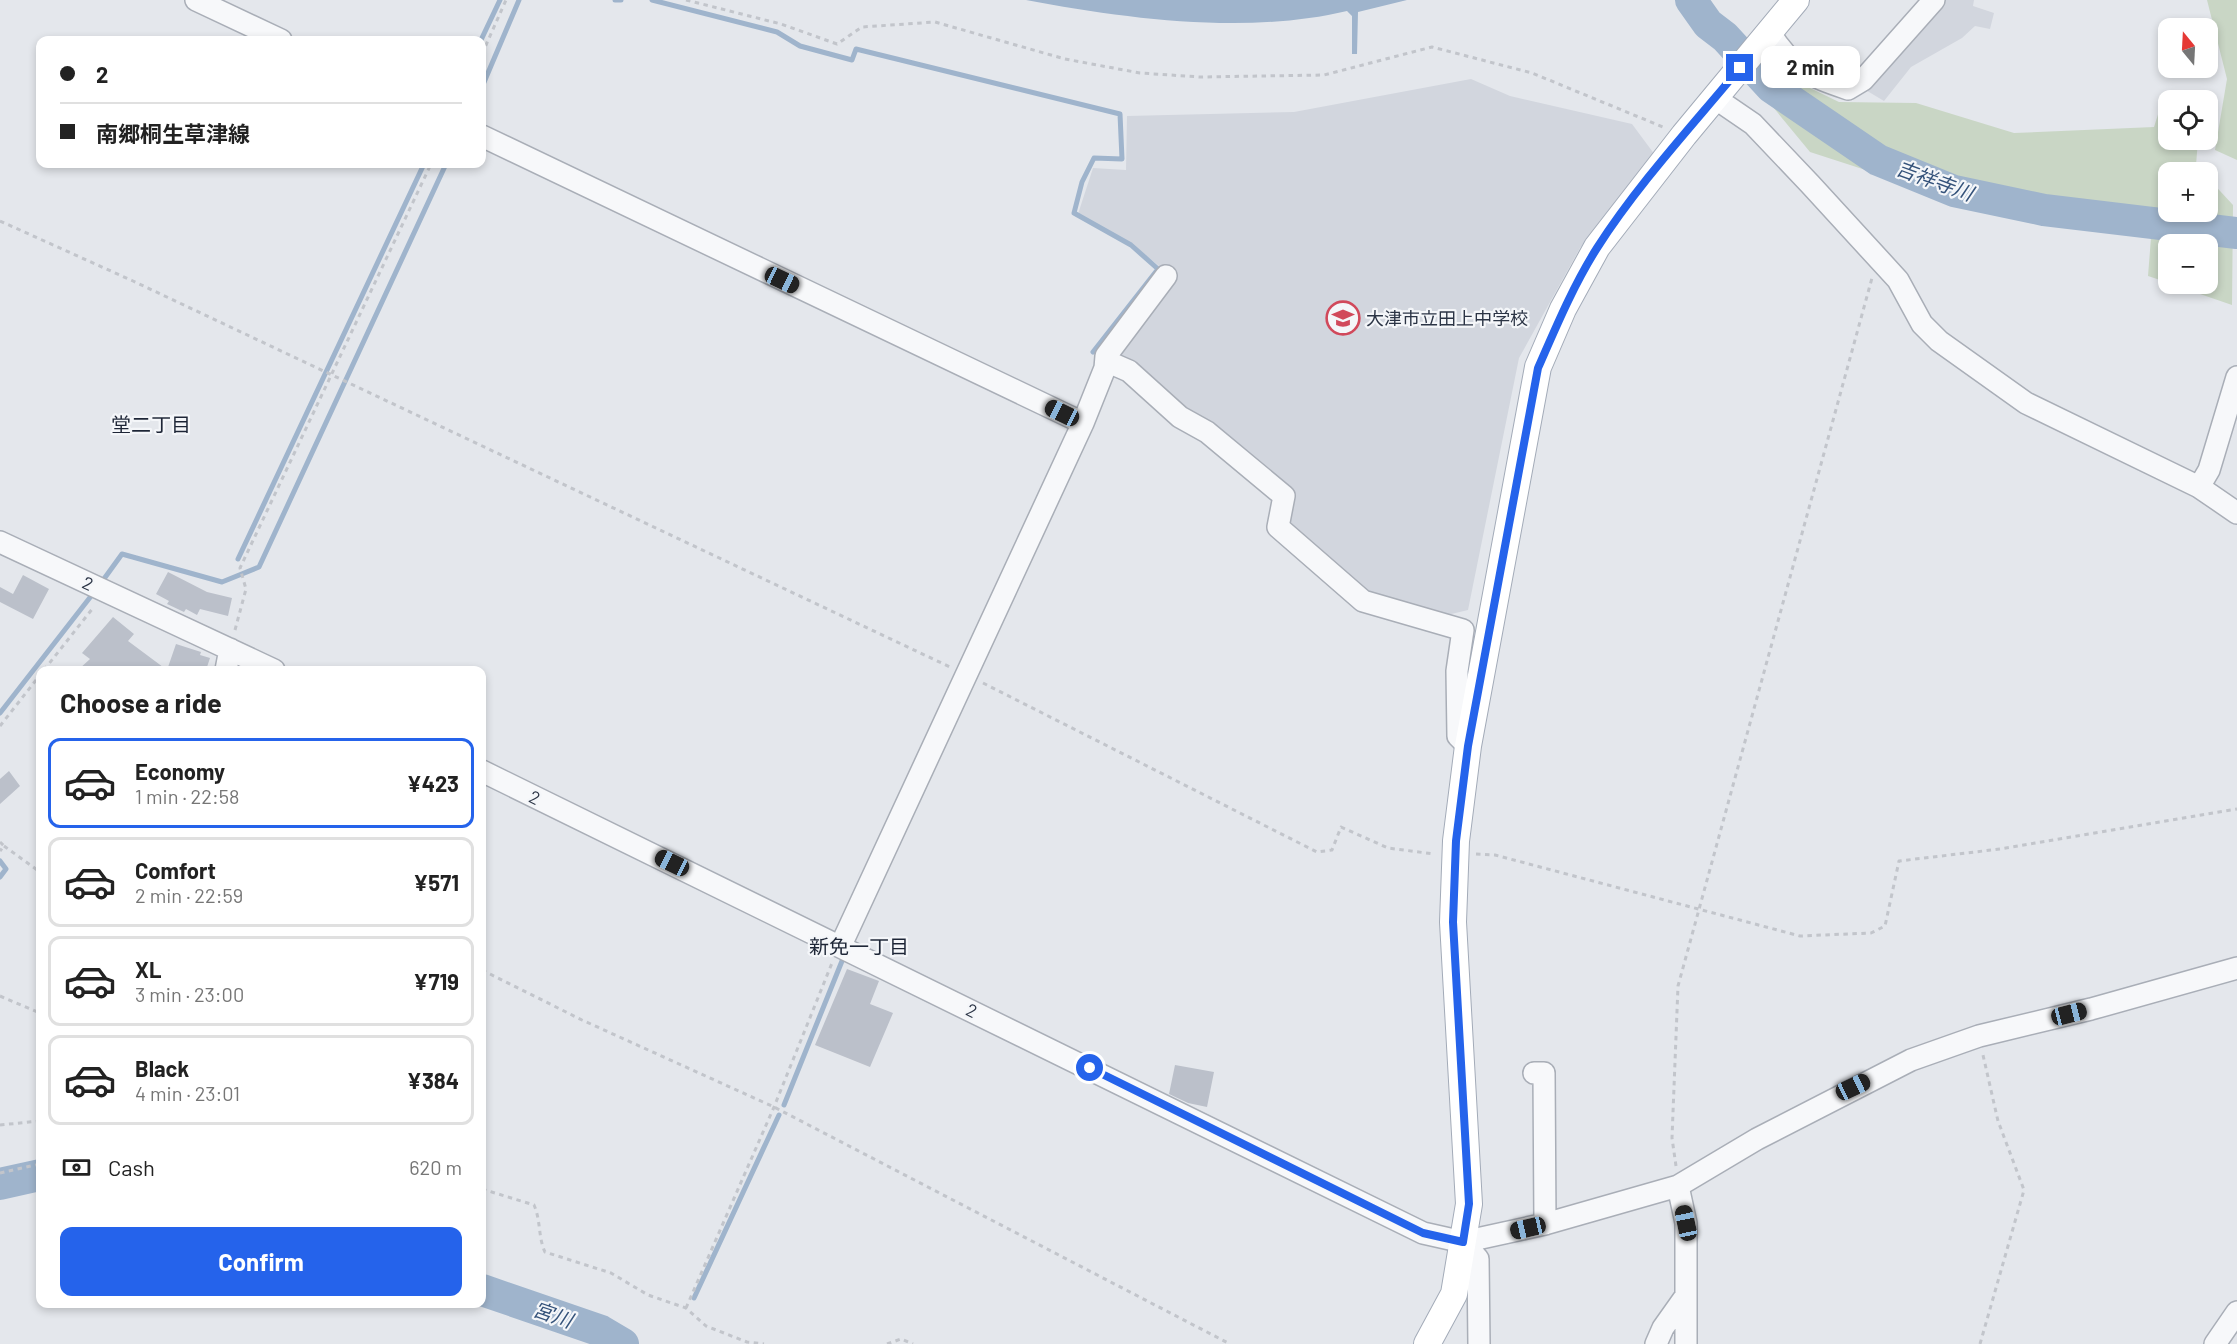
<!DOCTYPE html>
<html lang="en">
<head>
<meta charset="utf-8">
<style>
  body { margin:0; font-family:Barlow,"Noto Sans JP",sans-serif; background:#f2f2f2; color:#222; height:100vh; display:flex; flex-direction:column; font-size:22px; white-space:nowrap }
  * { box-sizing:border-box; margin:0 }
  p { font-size:20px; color:#767676 }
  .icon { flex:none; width:33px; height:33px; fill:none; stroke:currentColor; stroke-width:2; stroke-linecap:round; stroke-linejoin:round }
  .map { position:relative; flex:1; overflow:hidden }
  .sheet { position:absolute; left:36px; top:666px; width:450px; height:642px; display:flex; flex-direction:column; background:#fff; border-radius:12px; box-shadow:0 3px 9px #0003 }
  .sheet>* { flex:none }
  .top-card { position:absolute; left:36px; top:36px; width:450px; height:132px; border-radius:12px; box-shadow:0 3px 9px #0003; display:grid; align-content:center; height:132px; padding:0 24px; background:#fff }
  .needle { width:39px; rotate:342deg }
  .buttons { position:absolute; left:2158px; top:18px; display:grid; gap:12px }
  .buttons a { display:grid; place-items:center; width:60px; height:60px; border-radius:12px; background:#fff; box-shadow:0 3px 9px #0003; font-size:30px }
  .end { position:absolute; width:27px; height:27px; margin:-14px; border:8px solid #2563eb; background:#fff; box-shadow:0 0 0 3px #fff }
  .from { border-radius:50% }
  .bubble { position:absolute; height:42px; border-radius:12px; background:#fff; box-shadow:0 3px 9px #0003; font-size:20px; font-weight:700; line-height:42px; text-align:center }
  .car { position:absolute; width:18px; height:36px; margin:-18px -9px; border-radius:8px; box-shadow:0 0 4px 2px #0007; background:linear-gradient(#222 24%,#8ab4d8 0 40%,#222 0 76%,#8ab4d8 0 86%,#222 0) }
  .top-card b { display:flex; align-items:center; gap:21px; height:57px; font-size:22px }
  .top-card b+b { border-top:2px solid #e0e0e0 }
  .top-card i { width:15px; height:15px; background:#222 }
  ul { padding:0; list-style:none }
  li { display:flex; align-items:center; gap:18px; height:90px; margin:0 12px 9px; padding:0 12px; border:3px solid #e0e0e0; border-radius:12px }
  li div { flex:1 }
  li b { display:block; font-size:22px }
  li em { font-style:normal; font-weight:700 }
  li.selected { border-color:#2563eb }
  li>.icon { width:54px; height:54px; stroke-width:1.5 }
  h2 { padding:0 24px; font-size:27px; line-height:72px }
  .pay { display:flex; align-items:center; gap:15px; height:66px; padding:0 24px; font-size:22px }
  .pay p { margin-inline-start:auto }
  .primary-button { display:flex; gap:12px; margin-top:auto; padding:12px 24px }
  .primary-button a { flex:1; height:69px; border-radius:12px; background:#2563eb; color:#fff; font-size:24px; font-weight:700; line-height:69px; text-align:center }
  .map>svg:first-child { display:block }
  .built { fill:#d2d6de }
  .green { fill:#c9d6c5 }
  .water { fill:#9fb4cc }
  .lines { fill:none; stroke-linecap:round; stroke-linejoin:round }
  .stream { stroke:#9fb4cc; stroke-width:5 }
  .river { stroke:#9fb4cc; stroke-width:32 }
  .building { fill:#bbc0ca }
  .minor-casing { stroke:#a9aeb7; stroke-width:24 }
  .major-casing { stroke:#a3abb8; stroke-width:28 }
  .path { stroke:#c2c5cb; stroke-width:3; stroke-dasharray:4.5 4.5; stroke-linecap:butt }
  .minor { stroke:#f7f8fa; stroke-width:21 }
  .major { stroke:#fff; stroke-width:26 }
  .route { stroke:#2563eb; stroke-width:8 }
  .labels { text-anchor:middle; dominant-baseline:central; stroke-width:4.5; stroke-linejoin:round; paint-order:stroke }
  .poi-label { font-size:18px; fill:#2b3445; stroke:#f4f6f9; text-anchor:start }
  .street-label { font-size:18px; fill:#2b3445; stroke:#f4f6f9 }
  .water-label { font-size:20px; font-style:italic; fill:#34527a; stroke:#f4f6f9 }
  .neighbourhood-label { font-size:20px; fill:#1d2536; stroke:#f4f6f9 }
</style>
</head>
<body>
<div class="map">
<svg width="2237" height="1344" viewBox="0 0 2237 1344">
  <rect width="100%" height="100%" fill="#e4e7ec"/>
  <!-- built -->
  <path class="built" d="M 1926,0 L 1974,0 L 1973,6 L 1994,13 L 1990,29 L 1975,26 L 1962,38 L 1911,67 L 1884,101 L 1854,83 Z
    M 1471,79 L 1510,96 L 1632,124 L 1655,155 L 1580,248 L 1519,358 L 1468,610 L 1443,616 L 1369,593 L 1285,525 L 1293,491 L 1117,357 L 1175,279 L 1132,244 L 1078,214 L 1093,168 L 1126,170 L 1127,116 L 1294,112 Z"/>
  <!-- green -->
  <path class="green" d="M 2207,0 L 2237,0 L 2237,160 L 2215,150 L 2227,79 Z
    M 1781,74 L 1839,102 L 1916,103 L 2014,133 L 2154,127 L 2162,102 L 2169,104 L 2169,140 L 2198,140 L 2196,165 L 2203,172 L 2169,172 L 2169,212 L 2208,212 L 2208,178 L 2233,205 L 2232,305 L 2171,284 L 2208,284 L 2208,244 L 2169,244 L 2169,283 L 2148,276 L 2153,212 L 1952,198 L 1810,152 L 1768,101 Z"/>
  <!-- water -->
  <path class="water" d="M 1026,0 L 1407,0 L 1358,12 L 1357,54 L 1352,54 L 1352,16 L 1347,11 C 1246,35 1128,19 1026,0 Z"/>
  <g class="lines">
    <!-- stream -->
    <path class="stream" d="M 615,0 L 621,0
      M 652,0 L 777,32 L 800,46 L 852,60 L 856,49 L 1120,114 L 1122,159 L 1094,158 L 1082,182 L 1074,213 L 1131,245 L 1158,269 L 1093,352
      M 481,40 L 500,0
      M 482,87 L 519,0
      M 238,559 L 424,164
      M 101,583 L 122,554 L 222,582 L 259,567 L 446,164
      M 0,713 L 95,591
      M 0,861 L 6,869 L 0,877
      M 784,1105 L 842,961
      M 694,1298 L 779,1115"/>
    <!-- river -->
    <path class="river" d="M 1691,0 L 1708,24 L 1725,37 L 1771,87 L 1878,160 L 1954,191 L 2044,210 L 2237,233
      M 0,1184 L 40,1175
      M 482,1290 L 601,1331 L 623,1344"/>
  </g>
  <!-- building -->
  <path class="building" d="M 168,572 L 207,592 L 232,598 L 228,616 L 200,609 L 197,615 L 186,609 L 184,612 L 167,604 L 169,601 L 156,594 Z
    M 23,575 L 49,589 L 33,619 L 0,602 L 0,587 L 13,594 Z
    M 113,617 L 134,634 L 128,641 L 167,670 L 176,644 L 201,652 L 200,655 L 210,658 L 206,670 L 78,670 L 90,659 L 82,653 Z
    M 9,771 L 20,786 L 0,804 L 0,779 Z
    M 847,969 L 879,981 L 870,1004 L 893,1013 L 870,1067 L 815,1045 Z
    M 1175,1065 L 1214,1072 L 1207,1107 L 1188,1103 L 1169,1094 Z"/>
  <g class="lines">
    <!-- minor casing -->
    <g class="minor-casing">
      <path id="minor" d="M 196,0 L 281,40
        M 1769,32 C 1793,69 1807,75 1848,89 L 1863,80 L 1934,0
        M 1715,98 L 1753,124 L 1810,184 L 1898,280 L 1922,324 L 1939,341 L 2026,403 L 2199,487 L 2237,513
        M 482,136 L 1083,423
        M 1106,361 L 1129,371 L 1180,417 L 1207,432 L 1284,496 L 1278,527 L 1363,601 L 1463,630 L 1457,671 L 1458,736 L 1468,746
        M 2199,487 L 2209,470 L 2237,377
        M 0,542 L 274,670
        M 226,670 L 230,649
        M 482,771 L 1423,1233 L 1463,1242 L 1545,1224 L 1678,1186 L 1757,1139 L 1911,1060 L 1979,1036 L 2091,1009 L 2237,968
        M 841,945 L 1083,423 L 1105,368 L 1106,356 L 1166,276
        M 1534,1073 L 1544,1073 L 1545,1224
        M 1678,1186 L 1686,1223 L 1686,1344
        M 1463,1242 L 1478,1259 L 1479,1344
        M 1656,1344 L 1663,1328 L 1685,1297
        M 2215,1344 L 2237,1312"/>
    </g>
    <!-- major casing -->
    <g class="major-casing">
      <path id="major" d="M 1427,1344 L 1454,1294 L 1469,1204 L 1453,922 L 1456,841 L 1468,746 L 1538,367 L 1563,309 L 1597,247 L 1684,135 L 1796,0"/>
    </g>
    <!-- path -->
    <path class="path" d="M 686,0 L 781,24 L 837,44 L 862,27 L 935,22 L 1065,59 L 1140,73 L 1200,77 L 1324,75 L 1432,47 L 1532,73 L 1663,127
      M 482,54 L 506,0
      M 0,221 L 133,281 L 950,667
      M 235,630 L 246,589 L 240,568 L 431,164
      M 44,670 L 93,608
      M 983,683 L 1317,852 L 1332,850 L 1341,827 L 1388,848 L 1434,854
      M 0,726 L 40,675
      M 0,842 L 4,846 L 0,851
      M 4,846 L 40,872
      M 1476,854 L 1495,855 L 1800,936 L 1871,933 L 1885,926 L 1899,861 L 2000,849 L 2237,809
      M 482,970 L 582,1020 L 774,1107 L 1230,1344
      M 0,996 L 40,1013
      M 0,1125 L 40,1121
      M 1676,1166 L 1672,1138 L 1678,986 L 1872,278
      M 0,1173 L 40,1164
      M 482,1189 L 534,1205 C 541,1221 538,1237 545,1252 L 611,1273 L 648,1295 L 686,1308 L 706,1326 L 747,1342 L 764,1344
      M 686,1308 L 774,1107 L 832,963
      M 887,1344 L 901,1339 L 913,1344
      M 1980,1344 L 2024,1190 L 1998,1121 L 1983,1055"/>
    <!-- minor -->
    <use href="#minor" class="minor"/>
    <!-- major -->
    <use href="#major" class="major"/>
  </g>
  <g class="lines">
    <!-- route -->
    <path class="route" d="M 1090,1068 L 1423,1233 L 1463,1242 L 1469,1204 L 1453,922 L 1456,841 L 1468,746 L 1538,368 C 1556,327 1573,286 1597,248 C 1638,184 1692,126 1740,68"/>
  </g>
  <!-- icons -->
  <defs>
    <g id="school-ring" transform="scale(1.725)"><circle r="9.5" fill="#f4f6f9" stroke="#d1495b" stroke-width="1.5"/><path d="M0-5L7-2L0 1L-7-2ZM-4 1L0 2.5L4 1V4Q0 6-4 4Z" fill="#d1495b"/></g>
  </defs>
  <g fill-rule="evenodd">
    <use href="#school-ring" x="1343" y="318"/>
  </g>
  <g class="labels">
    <!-- poi labels -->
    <g class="poi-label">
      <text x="1366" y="318">大津市立田上中学校</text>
    </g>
    <!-- street labels -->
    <g class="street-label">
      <text transform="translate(88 583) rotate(25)">2</text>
      <text transform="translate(535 797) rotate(26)">2</text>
      <text transform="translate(972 1010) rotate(26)">2</text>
    </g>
    <!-- water labels -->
    <g class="water-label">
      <text transform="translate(1935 180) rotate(20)">吉祥寺川</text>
      <text transform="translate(553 1314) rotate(19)">宮川</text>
    </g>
    <!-- neighbourhood labels -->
    <g class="neighbourhood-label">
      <text x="151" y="424">堂二丁目</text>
      <text x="859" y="946">新免一丁目</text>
    </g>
  </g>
</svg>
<div class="buttons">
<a><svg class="needle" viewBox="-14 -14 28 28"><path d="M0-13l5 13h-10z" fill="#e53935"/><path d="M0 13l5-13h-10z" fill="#767676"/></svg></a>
<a><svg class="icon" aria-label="locate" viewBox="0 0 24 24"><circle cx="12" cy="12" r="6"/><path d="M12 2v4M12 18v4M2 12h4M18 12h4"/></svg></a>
<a>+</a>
<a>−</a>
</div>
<i class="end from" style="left:1090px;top:1068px"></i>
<i class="end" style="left:1740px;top:68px"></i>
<div class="bubble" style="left:1761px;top:46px;width:99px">2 min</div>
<i class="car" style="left:782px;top:280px;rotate:115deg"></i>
<i class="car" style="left:1062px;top:413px;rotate:296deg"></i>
<i class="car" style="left:672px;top:863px;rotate:296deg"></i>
<i class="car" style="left:2069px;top:1014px;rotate:76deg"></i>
<i class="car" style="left:1853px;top:1087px;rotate:65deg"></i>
<i class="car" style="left:1686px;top:1223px;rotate:348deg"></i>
<i class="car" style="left:1528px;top:1228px;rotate:257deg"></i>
<div class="top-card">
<b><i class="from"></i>2</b>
<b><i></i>南郷桐生草津線</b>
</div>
<section class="sheet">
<h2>Choose a ride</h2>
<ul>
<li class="selected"><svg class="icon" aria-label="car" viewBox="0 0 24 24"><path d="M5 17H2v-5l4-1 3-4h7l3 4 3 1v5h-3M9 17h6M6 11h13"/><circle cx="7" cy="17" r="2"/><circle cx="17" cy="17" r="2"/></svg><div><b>Economy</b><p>1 min · 22:58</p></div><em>¥423</em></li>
<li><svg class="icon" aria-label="car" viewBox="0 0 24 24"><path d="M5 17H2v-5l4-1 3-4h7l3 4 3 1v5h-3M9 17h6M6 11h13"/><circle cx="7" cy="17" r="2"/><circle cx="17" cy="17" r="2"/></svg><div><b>Comfort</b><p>2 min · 22:59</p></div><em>¥571</em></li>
<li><svg class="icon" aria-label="car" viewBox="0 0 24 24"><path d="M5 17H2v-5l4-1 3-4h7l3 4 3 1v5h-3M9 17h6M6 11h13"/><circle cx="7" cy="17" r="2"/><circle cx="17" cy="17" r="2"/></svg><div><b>XL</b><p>3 min · 23:00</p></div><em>¥719</em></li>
<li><svg class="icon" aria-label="car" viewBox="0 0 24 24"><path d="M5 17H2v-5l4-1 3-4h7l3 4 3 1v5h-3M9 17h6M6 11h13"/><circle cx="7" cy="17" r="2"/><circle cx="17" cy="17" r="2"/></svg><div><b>Black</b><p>4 min · 23:01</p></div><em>¥384</em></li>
</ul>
<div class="pay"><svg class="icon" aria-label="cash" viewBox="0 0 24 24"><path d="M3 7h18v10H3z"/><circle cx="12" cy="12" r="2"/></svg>Cash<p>620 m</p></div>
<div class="primary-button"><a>Confirm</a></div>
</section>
</div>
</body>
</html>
